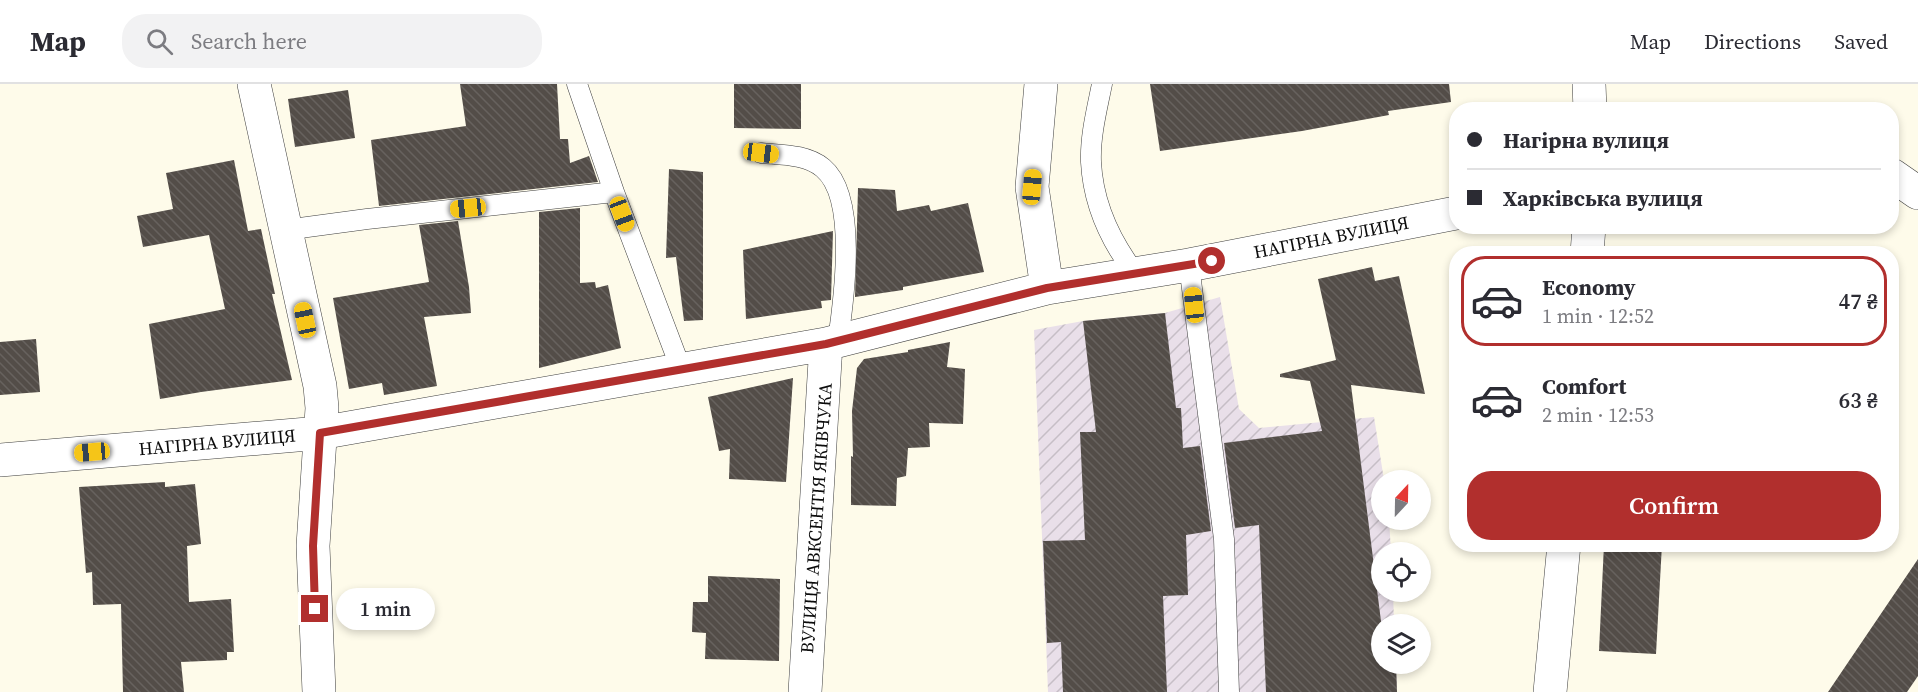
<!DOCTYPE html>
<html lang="en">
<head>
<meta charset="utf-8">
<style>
  body { margin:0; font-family:"Source Serif 4",serif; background:#f2f2f3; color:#2b2b33; height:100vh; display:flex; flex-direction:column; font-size:22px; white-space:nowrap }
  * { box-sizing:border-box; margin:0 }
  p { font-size:20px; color:#7c7c81 }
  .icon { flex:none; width:33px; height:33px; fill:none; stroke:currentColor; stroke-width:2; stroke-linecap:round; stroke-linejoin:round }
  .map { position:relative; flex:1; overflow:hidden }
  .side { position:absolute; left:1449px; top:162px; width:450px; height:306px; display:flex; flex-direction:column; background:#fff; border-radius:24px; box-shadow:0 3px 9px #0003 }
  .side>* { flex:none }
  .hud { position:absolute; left:1449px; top:18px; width:450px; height:132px; border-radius:24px; box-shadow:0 3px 9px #0003; display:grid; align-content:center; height:132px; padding:0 18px; background:#fff }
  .needle { width:39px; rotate:22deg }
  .buttons { position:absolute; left:1371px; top:386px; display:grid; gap:12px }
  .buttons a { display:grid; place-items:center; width:60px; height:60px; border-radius:50%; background:#fff; box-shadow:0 3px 9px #0003; font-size:30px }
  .end { position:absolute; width:27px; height:27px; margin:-14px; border:8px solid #b12f2d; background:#fff; box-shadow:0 0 0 3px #fff }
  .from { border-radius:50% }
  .bubble { position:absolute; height:42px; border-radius:21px; background:#fff; box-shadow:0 3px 9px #0003; font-size:20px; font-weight:600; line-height:42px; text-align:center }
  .car { position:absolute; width:18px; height:36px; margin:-18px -9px; border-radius:8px; box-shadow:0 0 4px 2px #0007; background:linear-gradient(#f5c518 24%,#345 0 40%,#f5c518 0 76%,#345 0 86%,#f5c518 0) }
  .hud b { display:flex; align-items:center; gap:21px; height:57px; font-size:22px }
  .hud b+b { border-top:2px solid #e1e1e2 }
  .hud i { width:15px; height:15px; background:#2b2b33 }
  ul { padding:10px 0 0; list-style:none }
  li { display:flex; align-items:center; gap:18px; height:90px; margin:0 12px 9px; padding:0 6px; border:3px solid transparent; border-radius:24px }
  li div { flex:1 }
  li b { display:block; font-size:22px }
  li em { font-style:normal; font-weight:600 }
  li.selected { border-color:#b12f2d }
  li>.icon { width:54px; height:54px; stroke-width:1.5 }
  .action { display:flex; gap:12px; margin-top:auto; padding:12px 18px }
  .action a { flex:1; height:69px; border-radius:24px; background:#b12f2d; color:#fff; font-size:24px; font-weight:600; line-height:69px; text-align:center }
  header { display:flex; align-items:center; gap:36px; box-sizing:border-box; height:84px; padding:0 30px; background:#fff; border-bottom:2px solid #e1e1e2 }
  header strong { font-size:28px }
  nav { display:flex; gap:33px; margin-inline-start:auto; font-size:21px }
  .search { width:420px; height:54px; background:#f2f2f3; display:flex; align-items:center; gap:15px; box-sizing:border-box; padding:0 21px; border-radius:24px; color:#7c7c81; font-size:22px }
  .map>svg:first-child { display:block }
  .industrial { fill:url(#industrial-furrows) }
  .building { fill:url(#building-back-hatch) }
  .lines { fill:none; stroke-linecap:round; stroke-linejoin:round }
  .service-casing { stroke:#3e3e3e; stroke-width:21 }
  .minor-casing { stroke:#3e3e3e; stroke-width:34 }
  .service { stroke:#fff; stroke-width:20 }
  .minor { stroke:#fff; stroke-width:33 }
  .route { stroke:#b12f2d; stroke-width:8 }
  .labels { text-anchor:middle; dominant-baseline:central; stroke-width:6; stroke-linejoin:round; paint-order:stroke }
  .street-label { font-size:18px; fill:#0b0b0b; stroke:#fff }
</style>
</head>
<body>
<header>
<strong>Map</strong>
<div class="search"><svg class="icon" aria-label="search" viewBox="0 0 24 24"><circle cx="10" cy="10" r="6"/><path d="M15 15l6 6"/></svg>Search here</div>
<nav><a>Map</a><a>Directions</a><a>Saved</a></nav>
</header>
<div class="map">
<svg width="1918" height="608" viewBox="0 0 1918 608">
  <defs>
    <pattern id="industrial-furrows" width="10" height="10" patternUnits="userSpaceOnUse" patternTransform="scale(1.5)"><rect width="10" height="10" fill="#e9dfe9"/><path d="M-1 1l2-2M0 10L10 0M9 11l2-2" fill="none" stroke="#c6bec6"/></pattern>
    <pattern id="building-back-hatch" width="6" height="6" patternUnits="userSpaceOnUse" patternTransform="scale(1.5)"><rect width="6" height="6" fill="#534d48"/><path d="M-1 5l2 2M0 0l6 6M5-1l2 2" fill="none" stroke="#67625e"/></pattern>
  </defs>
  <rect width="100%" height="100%" fill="#fefbea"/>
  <!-- industrial -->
  <path class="industrial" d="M 1220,213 L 1239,325 L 1259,344 L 1374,333 L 1384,396 L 1382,396 L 1382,435 L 1389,435 L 1391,468 L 1382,468 L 1382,507 L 1393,507 L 1394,540 L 1382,540 L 1382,579 L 1396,579 L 1397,608 L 1048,608 L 1034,246 L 1083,237 L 1165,229 Z"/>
  <!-- building -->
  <path class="building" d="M 460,0 L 557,0 L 560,55 L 568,55 L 570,79 L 589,72 L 598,98 L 379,122 L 371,56 L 466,42 Z
    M 734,0 L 801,0 L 801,45 L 734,44 Z
    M 1150,0 L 1449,0 L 1451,18 L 1388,27 L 1389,31 L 1302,47 L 1160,67 Z
    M 348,6 L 355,54 L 295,63 L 288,15 Z
    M 234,76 L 248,147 L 261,145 L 275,210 L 272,210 L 292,296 L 201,308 L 160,315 L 149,240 L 225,225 L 209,151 L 143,163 L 137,132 L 173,125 L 166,89 Z
    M 669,85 L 703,88 L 703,236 L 684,237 L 676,173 L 666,174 Z
    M 858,104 L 895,106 L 897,127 L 929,121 L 931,127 L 968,119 L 984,188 L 903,203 L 903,206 L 855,213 Z
    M 580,124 L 580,199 L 595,198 L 596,204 L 608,201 L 621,264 L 539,284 L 539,128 Z
    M 458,137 L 469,203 L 471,229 L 424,233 L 437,302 L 384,311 L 382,299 L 349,305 L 333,214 L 429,198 L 419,141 Z
    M 833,147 L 831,216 L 821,217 L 822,224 L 746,235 L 743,166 Z
    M 1372,183 L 1375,197 L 1399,192 L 1425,310 L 1351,301 L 1382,545 L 1382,579 L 1396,579 L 1397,608 L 1266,608 L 1259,441 L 1235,444 L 1224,359 L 1322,347 L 1310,297 L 1280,293 L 1280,290 L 1336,276 L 1318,195 Z
    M 1165,229 L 1176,324 L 1181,324 L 1183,364 L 1200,362 L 1211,447 L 1186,451 L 1188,511 L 1163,512 L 1167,608 L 1063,608 L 1061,558 L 1047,559 L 1043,457 L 1085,456 L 1080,348 L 1096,348 L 1083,237 Z
    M 36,255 L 40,308 L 0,311 L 0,258 Z
    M 950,258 L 947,283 L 965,285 L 963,340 L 929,339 L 930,363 L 908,364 L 906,392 L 897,394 L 896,422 L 851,421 L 851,372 L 853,373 L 852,327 L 857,284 L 864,275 L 908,268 L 908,266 Z
    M 793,294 L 786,398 L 729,395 L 730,365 L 719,367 L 708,313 Z
    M 165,398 L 165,403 L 195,400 L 201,460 L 187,462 L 189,518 L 231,515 L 234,568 L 227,568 L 227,576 L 181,578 L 184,608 L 123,608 L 121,520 L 93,521 L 92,488 L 86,489 L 79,403 Z
    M 1604,460 L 1662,460 L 1656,570 L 1599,567 Z
    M 1918,475 L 1918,592 L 1907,608 L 1828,608 Z
    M 708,492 L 780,495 L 779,577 L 705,575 L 706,549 L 692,548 L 693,518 L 708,518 Z"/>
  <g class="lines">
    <!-- service casing -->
    <g class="service-casing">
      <path id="service" d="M 577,0 L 614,108
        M 1102,0 C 1097,25 1090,52 1091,78 C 1093,119 1110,156 1134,188
        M 761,69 C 781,71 806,70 823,84 C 858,113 844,215 838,256
        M 285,146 L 367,135 L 614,108 L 681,285
        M 1189,181 L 1224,455 L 1229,608"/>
    </g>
    <!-- minor casing -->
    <g class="minor-casing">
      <path id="minor" d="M 254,0 L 320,302 L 322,324 L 313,462 L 319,608
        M 1041,0 L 1032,103 L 1047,204
        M 1589,0 L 1590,26
        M 1892,91 L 1918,109
        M 1587,170 L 1589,142
        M 0,376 L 320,349 L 826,260 L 1047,204 L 1189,181 L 1456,129
        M 805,608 L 826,260
        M 1550,608 L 1564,460"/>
    </g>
    <!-- service -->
    <use href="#service" class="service"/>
    <!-- minor -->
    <use href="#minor" class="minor"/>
  </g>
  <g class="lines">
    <!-- route -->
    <path class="route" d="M 315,525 L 313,462 L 320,349 L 826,260 L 1047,204 L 1212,177"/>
  </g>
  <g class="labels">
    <!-- street labels -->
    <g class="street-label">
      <text transform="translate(1331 153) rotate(-11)">НАГІРНА ВУЛИЦЯ</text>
      <text transform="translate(217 358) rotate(-5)">НАГІРНА ВУЛИЦЯ</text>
      <text transform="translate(816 434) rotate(-86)">ВУЛИЦЯ АВКСЕНТІЯ ЯКІВЧУКА</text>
    </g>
  </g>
</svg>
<div class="buttons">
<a><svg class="needle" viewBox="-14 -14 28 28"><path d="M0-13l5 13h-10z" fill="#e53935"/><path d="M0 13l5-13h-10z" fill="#7c7c81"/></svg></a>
<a><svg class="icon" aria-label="locate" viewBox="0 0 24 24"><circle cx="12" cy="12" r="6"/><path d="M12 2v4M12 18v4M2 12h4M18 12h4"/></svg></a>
<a><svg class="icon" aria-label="layers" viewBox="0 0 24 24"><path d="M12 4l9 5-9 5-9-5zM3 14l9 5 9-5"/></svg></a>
</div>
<i class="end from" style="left:1212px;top:177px"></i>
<i class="end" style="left:315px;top:525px"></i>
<div class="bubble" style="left:336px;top:504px;width:99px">1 min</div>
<i class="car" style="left:761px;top:69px;rotate:97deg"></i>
<i class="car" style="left:1032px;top:103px;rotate:5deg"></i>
<i class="car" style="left:468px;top:124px;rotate:264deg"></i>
<i class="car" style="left:622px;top:130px;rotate:159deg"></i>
<i class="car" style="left:1194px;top:221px;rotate:354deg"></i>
<i class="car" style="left:305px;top:236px;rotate:348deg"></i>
<i class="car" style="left:92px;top:368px;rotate:265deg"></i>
<div class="hud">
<b><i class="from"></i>Нагірна вулиця</b>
<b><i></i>Харківська вулиця</b>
</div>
<section class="side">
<ul>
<li class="selected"><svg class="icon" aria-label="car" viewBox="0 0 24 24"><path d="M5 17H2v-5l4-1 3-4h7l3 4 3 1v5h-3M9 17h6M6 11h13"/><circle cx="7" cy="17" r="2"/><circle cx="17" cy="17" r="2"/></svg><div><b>Economy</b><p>1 min · 12:52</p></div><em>47 ₴</em></li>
<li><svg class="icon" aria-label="car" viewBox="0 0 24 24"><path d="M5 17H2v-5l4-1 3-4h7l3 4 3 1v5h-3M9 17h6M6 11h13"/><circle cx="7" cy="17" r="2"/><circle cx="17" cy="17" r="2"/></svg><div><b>Comfort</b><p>2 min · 12:53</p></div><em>63 ₴</em></li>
</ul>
<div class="action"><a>Confirm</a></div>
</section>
</div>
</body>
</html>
